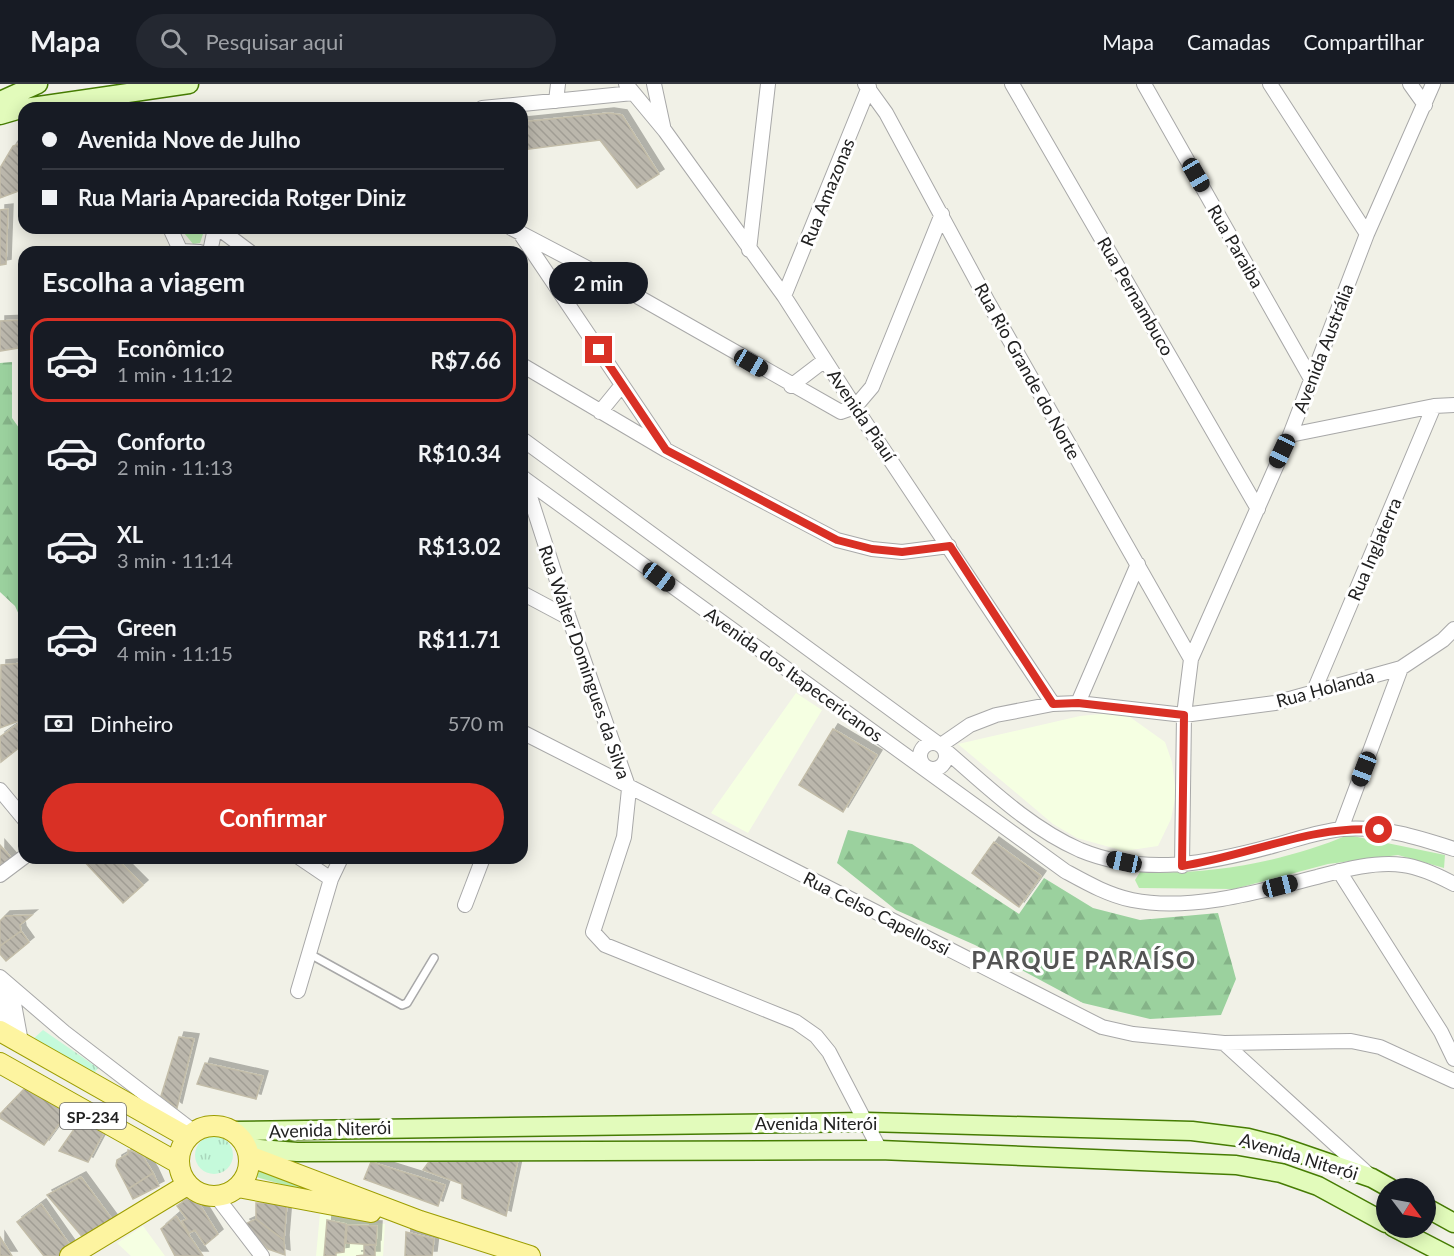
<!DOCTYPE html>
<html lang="pt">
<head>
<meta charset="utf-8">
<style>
  body { margin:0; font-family:Lato,sans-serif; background:#242831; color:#f1f3f6; height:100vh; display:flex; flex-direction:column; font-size:22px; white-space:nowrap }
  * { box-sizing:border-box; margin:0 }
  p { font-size:20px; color:#9ea1a6 }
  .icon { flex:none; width:33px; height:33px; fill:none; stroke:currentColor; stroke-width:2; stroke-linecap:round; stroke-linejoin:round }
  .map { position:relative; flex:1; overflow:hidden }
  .panel { position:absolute; left:18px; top:162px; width:510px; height:618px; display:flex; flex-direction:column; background:#171b24; border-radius:18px; box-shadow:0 3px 15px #0003 }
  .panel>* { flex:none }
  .guide { position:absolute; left:18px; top:18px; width:510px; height:132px; border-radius:18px; box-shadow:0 3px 15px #0003; display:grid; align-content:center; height:132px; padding:0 24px; background:#171b24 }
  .needle { width:39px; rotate:122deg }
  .fabs { position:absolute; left:1376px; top:1094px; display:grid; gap:12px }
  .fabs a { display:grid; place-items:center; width:60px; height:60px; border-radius:50%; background:#171b24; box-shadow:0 3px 15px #0003; font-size:30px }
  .end { position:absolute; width:27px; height:27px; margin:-14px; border:8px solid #d93025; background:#fff; box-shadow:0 0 0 3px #fff }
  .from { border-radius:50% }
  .bubble { position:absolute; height:42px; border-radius:21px; background:#171b24; box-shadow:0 3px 15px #0003; font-size:20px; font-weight:700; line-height:42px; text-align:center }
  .car { position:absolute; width:18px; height:36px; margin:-18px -9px; border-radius:8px; box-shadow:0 0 4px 2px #0007; background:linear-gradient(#222 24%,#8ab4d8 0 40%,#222 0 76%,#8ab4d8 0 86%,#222 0) }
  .guide b { display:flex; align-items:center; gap:21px; height:57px; font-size:22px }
  .guide b+b { border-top:2px solid #363941 }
  .guide i { width:15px; height:15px; background:#f1f3f6 }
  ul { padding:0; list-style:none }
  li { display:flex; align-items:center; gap:18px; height:84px; margin:0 12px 9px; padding:0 12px; border:3px solid transparent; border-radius:18px }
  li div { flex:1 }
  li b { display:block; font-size:22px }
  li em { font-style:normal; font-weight:700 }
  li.current { border-color:#d93025 }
  li>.icon { width:54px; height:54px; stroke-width:1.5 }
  h2 { padding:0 24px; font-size:27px; line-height:72px }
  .pay { display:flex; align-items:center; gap:15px; height:66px; padding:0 24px; font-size:22px }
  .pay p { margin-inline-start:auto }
  .cta { display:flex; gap:12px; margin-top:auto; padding:12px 24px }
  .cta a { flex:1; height:69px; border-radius:36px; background:#d93025; color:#fff; font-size:24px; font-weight:700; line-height:69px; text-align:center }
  header { display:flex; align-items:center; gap:36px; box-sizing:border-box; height:84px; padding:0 30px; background:#171b24; border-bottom:2px solid #363941 }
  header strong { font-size:28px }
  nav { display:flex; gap:33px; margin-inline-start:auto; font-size:21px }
  .search { width:420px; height:54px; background:#242831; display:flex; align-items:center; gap:15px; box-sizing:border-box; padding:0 21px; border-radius:33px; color:#9ea1a6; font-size:22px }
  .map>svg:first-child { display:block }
  .education { fill:#f5ffe2 }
  .grass { fill:#b7ebad }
  .forest { fill:url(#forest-firs) }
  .park { fill:url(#park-tufts) }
  .building { fill:url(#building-back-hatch); stroke:#c3bda9; stroke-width:1.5; filter:url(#shadow) }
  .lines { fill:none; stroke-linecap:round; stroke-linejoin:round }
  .service-casing { stroke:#a8a8a8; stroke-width:10 }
  .minor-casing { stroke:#a8a8a8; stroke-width:16 }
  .secondary-casing { stroke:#467c03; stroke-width:21 }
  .primary-casing { stroke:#9c9d00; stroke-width:22 }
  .service { stroke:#fff; stroke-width:7 }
  .minor { stroke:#fff; stroke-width:14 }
  .secondary { stroke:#e2fbbb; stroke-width:18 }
  .primary { stroke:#fdf4a0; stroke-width:20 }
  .route { stroke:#d93025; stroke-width:8 }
  .labels { text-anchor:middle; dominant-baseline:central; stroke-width:6; stroke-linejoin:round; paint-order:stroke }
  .shield { fill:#fff; stroke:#646464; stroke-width:1.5 }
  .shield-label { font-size:16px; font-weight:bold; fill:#212121 }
  .street-label { font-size:18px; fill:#212121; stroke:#fff }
  .district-label { font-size:24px; font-weight:bold; letter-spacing:1.5px; fill:#545454; stroke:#fff }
</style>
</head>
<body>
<header>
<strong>Mapa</strong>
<div class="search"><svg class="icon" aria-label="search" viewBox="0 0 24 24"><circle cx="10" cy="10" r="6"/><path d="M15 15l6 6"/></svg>Pesquisar aqui</div>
<nav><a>Mapa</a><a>Camadas</a><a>Compartilhar</a></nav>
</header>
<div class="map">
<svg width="1454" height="1172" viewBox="0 0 1454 1172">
  <defs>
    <pattern id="forest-firs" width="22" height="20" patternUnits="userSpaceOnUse" patternTransform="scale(1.5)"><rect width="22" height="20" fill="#9bd19e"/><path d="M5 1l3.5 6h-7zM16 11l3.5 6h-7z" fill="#85b388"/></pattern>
    <pattern id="park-tufts" width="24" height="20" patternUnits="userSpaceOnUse" patternTransform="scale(1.5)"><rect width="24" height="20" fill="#c5fadb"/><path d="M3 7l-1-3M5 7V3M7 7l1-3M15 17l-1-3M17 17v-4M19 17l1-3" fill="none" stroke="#a9d6bc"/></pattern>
    <pattern id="building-back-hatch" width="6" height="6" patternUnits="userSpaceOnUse" patternTransform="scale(1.5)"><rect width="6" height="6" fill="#bbb7ac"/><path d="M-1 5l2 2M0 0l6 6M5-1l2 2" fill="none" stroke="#a09d94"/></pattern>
    <filter id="shadow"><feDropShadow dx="5" dy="-5" stdDeviation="0" flood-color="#0004"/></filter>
  </defs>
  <rect width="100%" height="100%" fill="#f1f1e7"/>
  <!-- education -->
  <path class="education" d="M 796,609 L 822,626 L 748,749 L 711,729 Z
    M 1111,629 L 1130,633 L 1165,658 L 1172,678 L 1176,710 L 1171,735 L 1158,762 L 1124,767 L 1077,754 L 1053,740 L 958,660 L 1080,632 Z
    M 320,1129 L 385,1140 L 383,1172 L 316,1172 Z
    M 143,1142 L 165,1172 L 131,1172 L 117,1159 Z"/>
  <!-- grass -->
  <path class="grass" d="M 180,144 L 205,144 L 200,159 L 193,160 Z
    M 1348,751 L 1445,771 L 1444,784 L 1398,771 L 1328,780 L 1234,805 L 1139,804 L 1135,796 L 1140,788 C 1209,791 1284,778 1348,751 Z
    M 261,1083 L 345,1118 L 256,1093 Z"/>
  <!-- forest -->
  <path class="forest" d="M 12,278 L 12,334 L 24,351 L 24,542 L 15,522 L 0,508 L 0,279 Z
    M 848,746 L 912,760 L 1019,830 L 1044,794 L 1093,824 L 1140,836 L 1218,829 L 1236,895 L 1221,931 L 1150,935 L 1083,919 L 975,861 L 896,826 L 837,779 Z"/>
  <!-- park -->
  <path class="park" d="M 43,946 L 98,984 L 93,991 L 32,956 Z
    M195 1071a19 19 0 1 1 38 0a19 19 0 1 1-38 0Z"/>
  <!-- building -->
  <path class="building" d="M 609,29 L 622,31 L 659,90 L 637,104 L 600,56 L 522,66 L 522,38 Z
    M 24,58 L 24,105 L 0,114 L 0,84 L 13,62 Z
    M 8,125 L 6,180 L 0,181 L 0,126 Z
    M 24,236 L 24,263 L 0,267 L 0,237 Z
    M 23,273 L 24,273 L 24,329 L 22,329 Z
    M 24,579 L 24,635 L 0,644 L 1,581 Z
    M 24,636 L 24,660 L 1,678 L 0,653 Z
    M 833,645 L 877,671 L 843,728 L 799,701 Z
    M 994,758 L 1041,792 L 1019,823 L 972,789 Z
    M 0,761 L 14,777 L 0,788 Z
    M 81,774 L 116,774 L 143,801 L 123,819 Z
    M 32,831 L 20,841 L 21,847 L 0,862 L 0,837 L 5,832 Z
    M 21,847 L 29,858 L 6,877 L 0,870 L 0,862 Z
    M 179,953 L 194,955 L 177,1024 L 161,1012 Z
    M 205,979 L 263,992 L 256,1015 L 197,1000 Z
    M 31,998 L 73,1021 L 44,1061 L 0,1034 L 0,1030 Z
    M 86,1028 L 105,1046 L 88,1078 L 59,1067 Z
    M 128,1066 L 142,1071 L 153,1089 L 128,1105 L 116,1082 L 117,1076 L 128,1070 Z
    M 431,1075 L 518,1075 L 506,1132 L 462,1114 L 462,1100 L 423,1086 Z
    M 371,1078 L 445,1101 L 438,1122 L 364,1095 Z
    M 153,1089 L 159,1102 L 133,1115 L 128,1105 Z
    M 81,1093 L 114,1138 L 85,1156 L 47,1111 Z
    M 187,1115 L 198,1118 L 218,1150 L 205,1161 L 195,1146 L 189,1149 L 182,1137 L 187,1135 L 177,1122 Z
    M 256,1119 L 287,1119 L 284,1156 L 256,1135 Z
    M 41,1120 L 72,1164 L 62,1172 L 44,1172 L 17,1138 Z
    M 176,1132 L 203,1172 L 175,1172 L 161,1145 Z
    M 256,1135 L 284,1156 L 285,1171 L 268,1165 L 253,1152 L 245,1140 Z
    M 327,1136 L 346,1140 L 344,1168 L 336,1169 L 336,1172 L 324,1172 Z
    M 347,1141 L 377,1142 L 376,1161 L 346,1159 Z
    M 406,1148 L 434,1155 L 432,1172 L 405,1172 Z
    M 0,1153 L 12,1172 L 0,1172 Z
    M 364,1161 L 375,1161 L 375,1172 L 356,1172 L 364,1171 Z"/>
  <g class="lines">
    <!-- service casing -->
    <g class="service-casing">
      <path id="service" d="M 308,869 L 402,921 L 407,919 L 434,874"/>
    </g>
    <!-- minor casing -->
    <g class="minor-casing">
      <path id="minor" d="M 626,0 L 665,47 L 784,212 L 855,323 L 1053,620
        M 654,0 L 663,42
        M 865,0 L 886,29 L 988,218 L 1191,575
        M 1012,0 L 1258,425
        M 1144,0 L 1310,293
        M 1270,0 L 1367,150
        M 1410,0 L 1425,21
        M 556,17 L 558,0
        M 482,24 L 633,9
        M 170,144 L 181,168
        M 218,144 L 250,168
        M 511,144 L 591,186 L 841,328 L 855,323 L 872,303 L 942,130
        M 522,152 L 664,363
        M 749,166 L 768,0
        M 181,167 L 200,168
        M 210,168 L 215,144
        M 784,212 L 869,3
        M 565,214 L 573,197 L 591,186
        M 522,281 L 666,366 L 837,456 L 872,465 L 902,468 L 949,462
        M 791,302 L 825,276
        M 600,328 L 622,301
        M 1290,351 L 1434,322 L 1454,321
        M 522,355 L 937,659
        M 522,393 L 1065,787 C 1087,799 1108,811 1132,816 C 1191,828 1261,807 1317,793 C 1343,786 1375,777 1403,781 C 1419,783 1439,792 1454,800
        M 524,394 L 569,534 L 629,705 L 624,753 L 593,848 L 605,861 L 796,938 L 816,952 L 829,968 L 880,1066
        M 522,509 L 569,534
        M 1313,609 L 1434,322
        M 1078,619 L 1138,480
        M 522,648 L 1102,943 L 1133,950 L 1224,959 L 1351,957 L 1380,963 L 1454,997
        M920 672a13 13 0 1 1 26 0a13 13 0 1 1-26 0Z
        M 941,661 L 970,641 L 996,631 L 1053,620 L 1078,619 L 1184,631 L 1275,619 L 1401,584 L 1443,556 L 1454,545
        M 945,666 C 987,702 1028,743 1080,766 C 1145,793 1211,779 1276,761 C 1298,755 1320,747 1343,745 C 1382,742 1417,753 1454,765
        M 0,706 L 24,735
        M 1341,745 L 1401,584
        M 300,774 L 331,795
        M 1182,782 L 1184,631 L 1191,575 L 1290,351 L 1367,150 L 1433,0
        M 1339,787 L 1441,948 L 1454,975
        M 0,791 L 24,773
        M 465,821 L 483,774
        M 0,893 L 64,948 L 193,1047
        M 0,895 L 0,909 L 10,953
        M 4,900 L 14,920 L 21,958
        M 298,907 L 331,795 L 341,774
        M 1224,959 L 1369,1091
        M 216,1112 L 262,1172"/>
    </g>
    <!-- secondary casing -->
    <g class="secondary-casing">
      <path id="secondary" d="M 0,17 L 38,0
        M 25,24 L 189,0
        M 0,31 L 24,24
        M 233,1047 L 867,1038 L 1192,1047 L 1248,1054 L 1276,1061 L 1372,1094 L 1390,1104
        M 247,1064 L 297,1068 L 880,1066 L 1236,1081 L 1281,1089 L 1318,1102 L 1386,1139
        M 1425,1123 L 1454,1139
        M 1393,1143 L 1449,1172"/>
    </g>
    <!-- primary casing -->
    <g class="primary-casing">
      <path id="primary" d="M 0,947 L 187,1053
        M 0,979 L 178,1079
        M179 1077a35 35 0 1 1 70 0a35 35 0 1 1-70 0Z
        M 249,1072 L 420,1137 L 530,1172
        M 238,1103 L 371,1128
        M 70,1172 L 187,1101"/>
    </g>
    <!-- service -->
    <use href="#service" class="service"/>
    <!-- minor -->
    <use href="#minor" class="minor"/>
    <!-- secondary -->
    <use href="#secondary" class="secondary"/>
    <!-- primary -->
    <use href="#primary" class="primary"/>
  </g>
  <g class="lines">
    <!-- route -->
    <path class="route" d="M 599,266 L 666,366 L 837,456 L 872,465 L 902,468 L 950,462 L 1053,620 L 1078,619 L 1184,631 L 1182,782 C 1247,772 1315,740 1379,746"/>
  </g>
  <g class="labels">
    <!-- shield labels -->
    <rect class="shield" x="60" y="1019" width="66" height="26" rx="4.5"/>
    <g class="shield-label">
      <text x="93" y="1032">SP-234</text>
    </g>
    <!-- street labels -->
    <g class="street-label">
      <text transform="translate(827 108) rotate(-68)">Rua Amazonas</text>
      <text transform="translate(1236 162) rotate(60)">Rua Paraiba</text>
      <text transform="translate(1136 212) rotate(60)">Rua Pernambuco</text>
      <text transform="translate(1323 264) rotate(-69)">Avenida Austrália</text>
      <text transform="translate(1028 287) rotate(61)">Rua Rio Grande do Norte</text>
      <text transform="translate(862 331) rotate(56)">Avenida Piauí</text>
      <text transform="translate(1374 465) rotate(-67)">Rua Inglaterra</text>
      <text transform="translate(585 578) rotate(71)">Rua Walter Domingues da Silva</text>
      <text transform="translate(794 590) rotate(36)">Avenida dos Itapecericanos</text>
      <text transform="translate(1325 604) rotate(-15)">Rua Holanda</text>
      <text transform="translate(877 829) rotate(27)">Rua Celso Capellossi</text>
      <text x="816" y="1039">Avenida Niterói</text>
      <text transform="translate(330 1045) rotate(-2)">Avenida Niterói</text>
      <text transform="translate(1299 1072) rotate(17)">Avenida Niterói</text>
    </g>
    <!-- district labels -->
    <g class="district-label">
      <text x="1084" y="875">PARQUE PARAÍSO</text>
    </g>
  </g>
</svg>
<div class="fabs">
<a><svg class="needle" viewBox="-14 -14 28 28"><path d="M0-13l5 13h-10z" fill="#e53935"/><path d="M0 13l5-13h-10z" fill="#9ea1a6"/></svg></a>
</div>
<i class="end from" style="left:1379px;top:746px"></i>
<i class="end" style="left:599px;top:266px"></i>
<div class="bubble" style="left:549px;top:178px;width:99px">2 min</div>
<i class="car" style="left:1196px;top:91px;rotate:150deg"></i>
<i class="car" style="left:751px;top:279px;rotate:120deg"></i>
<i class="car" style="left:1282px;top:367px;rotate:205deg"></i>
<i class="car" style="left:659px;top:493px;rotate:127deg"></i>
<i class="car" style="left:1364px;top:685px;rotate:201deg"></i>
<i class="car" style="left:1124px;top:778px;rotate:282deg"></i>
<i class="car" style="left:1280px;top:802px;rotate:76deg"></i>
<div class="guide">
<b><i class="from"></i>Avenida Nove de Julho</b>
<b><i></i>Rua Maria Aparecida Rotger Diniz</b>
</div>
<section class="panel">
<h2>Escolha a viagem</h2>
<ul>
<li class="current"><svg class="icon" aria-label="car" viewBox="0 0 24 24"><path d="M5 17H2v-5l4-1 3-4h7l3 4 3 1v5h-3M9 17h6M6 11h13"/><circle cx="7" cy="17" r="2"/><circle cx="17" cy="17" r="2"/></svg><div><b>Econômico</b><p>1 min · 11:12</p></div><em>R$7.66</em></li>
<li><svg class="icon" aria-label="car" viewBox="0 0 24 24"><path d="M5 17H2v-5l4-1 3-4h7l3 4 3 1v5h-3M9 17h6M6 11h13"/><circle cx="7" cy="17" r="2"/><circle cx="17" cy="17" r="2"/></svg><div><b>Conforto</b><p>2 min · 11:13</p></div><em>R$10.34</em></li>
<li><svg class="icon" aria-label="car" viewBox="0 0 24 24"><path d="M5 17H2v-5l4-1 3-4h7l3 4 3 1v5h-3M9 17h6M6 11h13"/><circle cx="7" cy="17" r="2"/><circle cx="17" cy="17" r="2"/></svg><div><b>XL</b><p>3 min · 11:14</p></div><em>R$13.02</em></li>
<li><svg class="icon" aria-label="car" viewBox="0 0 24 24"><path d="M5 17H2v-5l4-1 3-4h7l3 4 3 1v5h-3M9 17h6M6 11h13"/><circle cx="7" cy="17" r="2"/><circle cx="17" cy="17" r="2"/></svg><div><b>Green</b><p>4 min · 11:15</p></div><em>R$11.71</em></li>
</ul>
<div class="pay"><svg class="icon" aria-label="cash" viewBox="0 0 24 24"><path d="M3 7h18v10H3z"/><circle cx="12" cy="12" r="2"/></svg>Dinheiro<p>570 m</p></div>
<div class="cta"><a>Confirmar</a></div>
</section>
</div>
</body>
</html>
